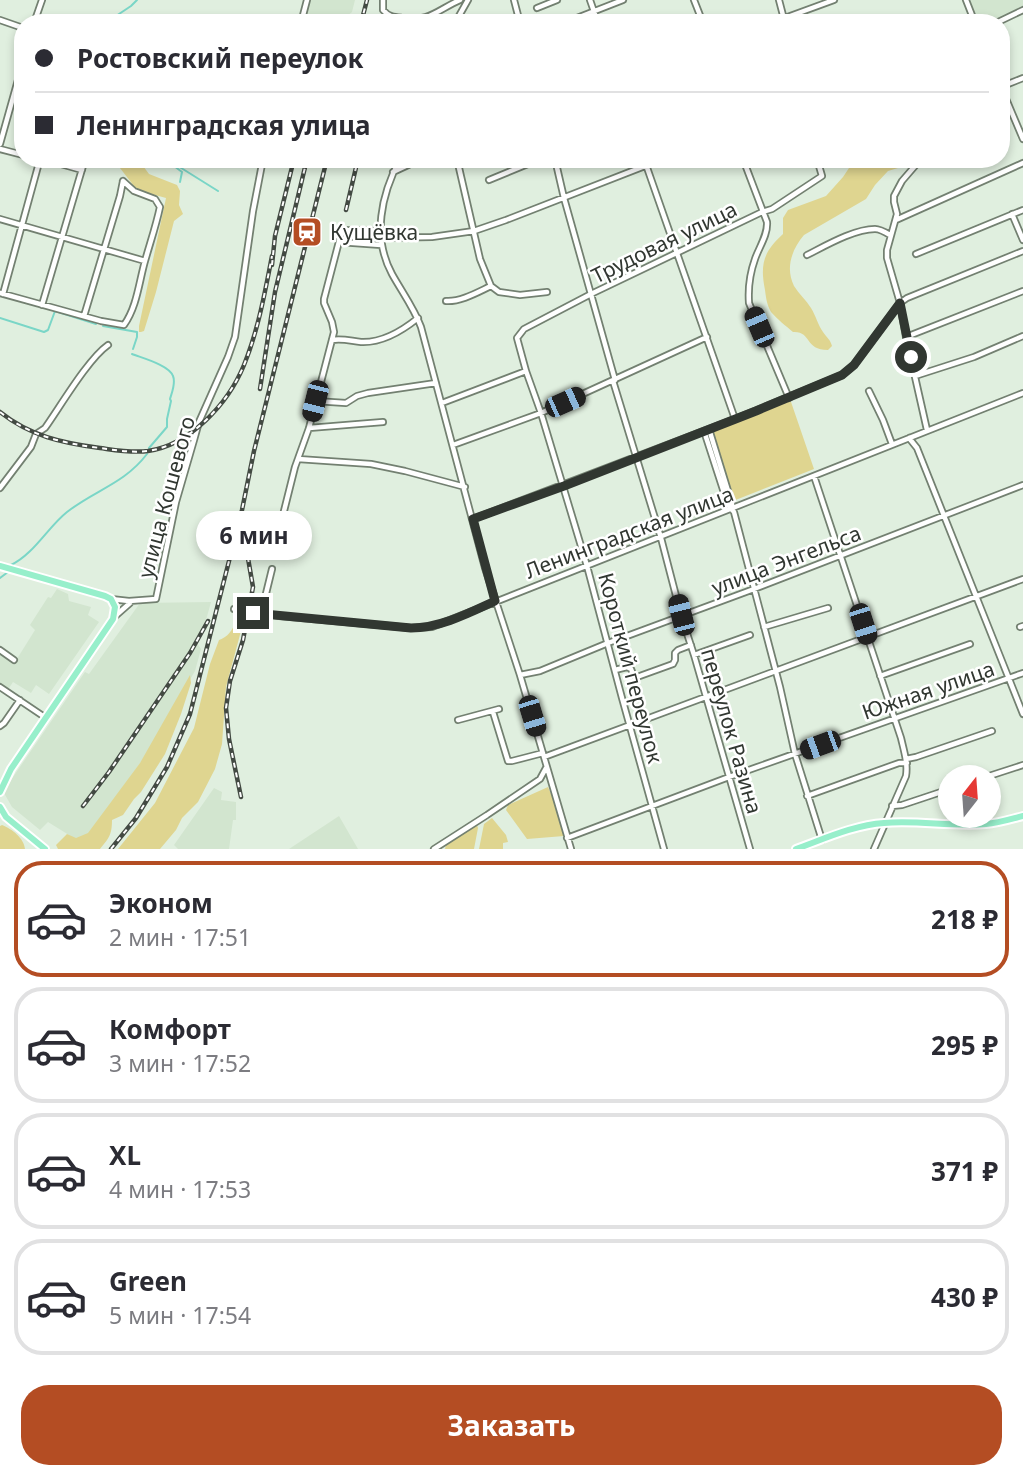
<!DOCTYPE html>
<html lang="ru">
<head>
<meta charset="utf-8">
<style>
  body { margin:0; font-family:"Noto Sans",sans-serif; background:#f2f2f3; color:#2b2b33; height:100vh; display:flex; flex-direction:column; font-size:26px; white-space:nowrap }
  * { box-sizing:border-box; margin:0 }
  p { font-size:23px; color:#7c7c81 }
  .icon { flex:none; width:38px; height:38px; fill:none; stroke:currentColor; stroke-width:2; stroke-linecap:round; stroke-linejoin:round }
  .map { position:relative; height:849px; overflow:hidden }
  .panel { display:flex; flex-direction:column; background:#fff; flex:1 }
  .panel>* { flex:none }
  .banner { position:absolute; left:14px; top:14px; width:996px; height:154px; border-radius:28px; box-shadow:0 4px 10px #0003; display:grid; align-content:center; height:154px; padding:0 21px; background:#fff }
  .needle { width:46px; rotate:17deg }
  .tools { position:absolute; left:938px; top:765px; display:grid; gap:14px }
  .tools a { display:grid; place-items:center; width:63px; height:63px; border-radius:50%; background:#fff; box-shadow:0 4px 10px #0003; font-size:35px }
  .end { position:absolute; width:32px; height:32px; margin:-16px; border:9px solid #313731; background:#fff; box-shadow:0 0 0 4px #fff }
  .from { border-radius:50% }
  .bubble { position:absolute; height:49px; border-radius:24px; background:#fff; box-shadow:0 4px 10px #0003; font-size:23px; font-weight:700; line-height:49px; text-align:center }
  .car { position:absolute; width:21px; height:42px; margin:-21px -10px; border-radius:9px; box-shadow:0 0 5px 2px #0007; background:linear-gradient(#222 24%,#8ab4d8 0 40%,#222 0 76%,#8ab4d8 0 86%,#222 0) }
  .banner b { display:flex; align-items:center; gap:24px; height:66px; font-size:26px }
  .banner b+b { border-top:2px solid #e1e1e2 }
  .banner i { width:18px; height:18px; background:#2b2b33 }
  ul { padding:12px 0 0; list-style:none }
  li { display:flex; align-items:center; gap:21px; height:116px; margin:0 14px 10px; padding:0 7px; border:4px solid #e1e1e2; border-radius:28px }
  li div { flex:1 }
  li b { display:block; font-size:26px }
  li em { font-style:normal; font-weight:700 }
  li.on { border-color:#b44d23 }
  li>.icon { width:63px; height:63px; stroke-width:1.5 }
  .cta { display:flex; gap:14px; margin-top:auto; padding:14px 21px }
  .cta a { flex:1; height:80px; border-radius:28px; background:#b44d23; color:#fff; font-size:28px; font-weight:700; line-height:80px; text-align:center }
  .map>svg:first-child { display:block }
  .built { fill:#d2e5cf }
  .green { fill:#dfd590 }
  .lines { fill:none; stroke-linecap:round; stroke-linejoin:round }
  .stream { stroke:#7ad6c7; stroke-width:2 }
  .minor-casing { stroke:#738071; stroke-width:8 }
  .major-casing { stroke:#fff; stroke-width:10 }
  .minor { stroke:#fff; stroke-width:4.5 }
  .major { stroke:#97efcb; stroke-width:6 }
  .rail-casing { stroke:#434a43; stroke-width:4.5 }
  .rail { stroke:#fff; stroke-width:2; stroke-dasharray:5; stroke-linecap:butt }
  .route { stroke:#313731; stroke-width:9 }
  .labels { text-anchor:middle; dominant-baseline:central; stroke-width:5; stroke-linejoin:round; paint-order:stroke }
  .poi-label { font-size:21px; fill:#313731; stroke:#fff; text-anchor:start }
  .street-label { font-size:21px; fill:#313731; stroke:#fff }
</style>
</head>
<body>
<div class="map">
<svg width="1023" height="849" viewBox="0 0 1023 849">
  <rect width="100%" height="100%" fill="#e0efdf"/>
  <!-- built -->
  <path class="built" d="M 310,0 L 355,0 L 352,12 L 346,17 L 344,23 L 303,23 Z
    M 970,0 L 1023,0 L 1023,9 L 993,23 L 978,23 Z
    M 57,589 L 68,594 L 69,601 L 91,607 L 88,615 L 99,622 L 49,694 L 36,685 L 31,693 L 13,682 L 7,691 L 0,685 L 0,652 L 15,662 L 35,630 L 30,625 L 48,597 L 51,598 Z
    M 211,602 L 203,631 L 197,643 L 201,649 L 195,671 L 149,750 L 91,836 L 77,840 L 48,822 L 40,830 L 12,807 L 4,793 L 11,780 L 85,672 L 89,674 L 140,603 Z
    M 214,788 L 222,792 L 221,800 L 236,802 L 236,820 L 233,820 L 229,849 L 178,849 L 174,845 Z
    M 339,816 L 358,849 L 289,849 Z"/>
  <!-- green -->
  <path class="green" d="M 113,159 L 138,159 L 149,174 L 177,185 L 180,191 L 179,205 L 183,214 L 174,221 L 156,292 L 144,331 L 141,332 L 139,332 L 139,326 L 166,198 L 137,190 Z
    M 855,159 L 907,159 L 907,161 L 898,168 L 888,171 L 875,185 L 866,199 L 804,235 C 792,249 785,268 794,286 C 799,294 806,300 811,308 C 816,316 818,325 823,332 C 827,338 830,339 832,346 L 828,350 C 804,350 812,331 793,332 C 786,326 777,319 771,312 C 767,305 766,298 765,290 C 760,265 763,252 783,234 L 783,218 L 788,210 L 826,196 L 843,177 Z
    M 790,399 L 814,469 L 733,501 L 710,430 Z
    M 243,616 L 245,616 L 226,687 L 222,744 L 215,769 L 198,802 L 182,818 L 176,830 L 160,849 L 118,849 L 155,803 L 194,728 L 210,664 L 219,640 C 234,635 231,624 243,616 Z
    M 190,675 L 191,683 L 181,714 L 165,754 L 141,792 L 134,799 L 123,815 L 112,820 C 112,835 109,838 100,849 L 58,849 L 56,845 L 67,834 L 76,838 L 88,833 L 140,763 Z
    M 548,787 L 555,803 L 564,836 L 527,839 L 506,810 L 508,805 Z
    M 492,818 L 506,835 L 508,842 L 503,843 L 503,849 L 479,849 L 484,824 Z
    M 2,825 C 12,829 24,838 25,849 L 0,849 L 0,826 Z
    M 477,825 L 478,828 L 474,849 L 445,849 L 446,845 Z"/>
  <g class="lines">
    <!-- stream -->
    <path class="stream" d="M 110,20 L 131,6 L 137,0
      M 141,159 L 151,165 L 169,164
      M 168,164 L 178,166 L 218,191
      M 174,166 L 182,172 L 180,182
      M 0,318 L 44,332 L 48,330 L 55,311 L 96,324
      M 103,326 L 137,332 L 137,337 L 133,349
      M 132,354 C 142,358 169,365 173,376 C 176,383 172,392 170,399 L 171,401 L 167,419 L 167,427 L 149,448
      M 11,565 C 34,554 48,527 67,512 C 95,490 124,484 147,454
      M 0,578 L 8,572"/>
    <!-- minor casing -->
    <g class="minor-casing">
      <path id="minor" d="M 383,0 L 383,10 C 389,17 394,17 403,18 C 428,23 439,9 460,0
        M 514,0 L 520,23
        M 590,0 L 598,23
        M 694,0 L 703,23
        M 779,0 L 785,23
        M 966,0 L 975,23
        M 537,8 L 557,0
        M 0,20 L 23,28
        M 34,23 L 42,0
        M 301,23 L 307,0
        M 455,23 L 468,0
        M 564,23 L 623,0
        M 671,23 L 678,20
        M 771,23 L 834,0
        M 996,23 L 1023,10
        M 1003,86 L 1023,78
        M 1001,87 L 1023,139
        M 0,144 L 23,62
        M 0,149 L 23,155
        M 43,159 L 82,170
        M 400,159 C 381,195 372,237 392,274 C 402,292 414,308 421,327 L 485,568 L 520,675 L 571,849
        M 457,159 L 480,259 L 491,286 L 499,292 L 520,295 L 547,292
        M 555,159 L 564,198 L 615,380
        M 644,159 L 735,419
        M 743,159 L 767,222 C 768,235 759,247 755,259 C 750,273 748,289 749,303 L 789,398
        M 921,159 L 902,181 L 894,196 L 894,202 L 897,214 L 887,250 L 887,258 L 900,303 L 906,337 L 927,430
        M 393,172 L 421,159
        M 489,180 L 540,159
        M 1012,214 L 1023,240
        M 0,219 L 145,261
        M 896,220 L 1023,163
        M 380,238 L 432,237 L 474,231 L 506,220 L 663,159
        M 339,242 L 381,245
        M 916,254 L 1023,210
        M 807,255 C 825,246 854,229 875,229 C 880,229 885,232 890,235
        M 0,293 L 101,321 L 124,325 C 137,307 139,282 145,261 C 150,243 156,226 160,207 L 155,199 L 134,191 L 123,181
        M 3,294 L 40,159
        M 446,301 C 461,302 478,292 491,286
        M 42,305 L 85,159
        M 84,316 L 120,196 L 123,181
        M 906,337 L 1023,291
        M 332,340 C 342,338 351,341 361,342 C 382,343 402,331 418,318
        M 915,376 L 974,357 L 1023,336
        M 613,381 L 661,538 L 681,615 L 694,655 L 750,849
        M 869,391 L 883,420 L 892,444
        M 315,401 L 346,403 L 357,396 L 368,393 L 436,383
        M 442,403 L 526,371
        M 309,428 L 383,422
        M 709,429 L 732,504 L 731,508
        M 704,431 L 728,505 L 734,512 L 780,687 L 795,754 L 822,840
        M 909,438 L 917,448 L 1023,714
        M 453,445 L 541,413 L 707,337
        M 298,459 L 371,464 L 405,471 L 465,487
        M 814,476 L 901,738 C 904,751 908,763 906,776 L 874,849
        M 0,488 L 31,447 L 36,434 L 45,428 C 60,407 88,359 108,345
        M 282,519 L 295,467 L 309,428 L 334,332 L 332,322 L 324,303 L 324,299 L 342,230 L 380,231
        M 473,519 L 735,419 L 842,375 L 854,365 L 900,303 L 907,298 L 1023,251
        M 111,599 L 129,601 L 156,599 L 176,502 L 194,440 L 199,422 L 228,357 L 235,337 L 253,211 L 263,159
        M 234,609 L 279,616 L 411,628 L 432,627 L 1023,393
        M 261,614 L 272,569
        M 113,618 L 130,603
        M 764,627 L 828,608
        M 1020,627 L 1023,626
        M 0,650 L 14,660
        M 694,655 L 750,635
        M 615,670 L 627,667 L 631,669 L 633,674 L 637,677 L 673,664 L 675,660 L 675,653 L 678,650 L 691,645
        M 520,675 L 540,671 L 608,643 L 754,589 L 1023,485
        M 880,676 L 970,644
        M 0,687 L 46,718
        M 493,712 L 508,761 L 512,761 L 543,753
        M 458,720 L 499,709
        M 0,726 L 4,723 L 20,700
        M 544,757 L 1023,579
        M 906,759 L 916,757 L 992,731
        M 986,777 L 1023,765
        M 807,796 L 899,763 L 907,763
        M 892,806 L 902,805 L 950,789
        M 567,838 L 729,777 L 1023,673
        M 434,849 L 487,815 L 540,779 L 546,768
        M 664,849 L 622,698 L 587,566 L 541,413 L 526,371 L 517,338 L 524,329 L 591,294 L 762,212 L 772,209 L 822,176 L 817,159"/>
    </g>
    <!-- major casing -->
    <g class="major-casing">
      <path id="major" d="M 0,566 L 105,596 L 111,599 L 115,607 L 113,619 L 11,769 L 0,792
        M 0,807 L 6,817 L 45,849
        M 796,849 C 824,839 854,825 884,823 C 918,820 952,827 986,824 C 999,823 1011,819 1023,816"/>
    </g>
    <!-- minor -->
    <use href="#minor" class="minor"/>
    <!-- major -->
    <use href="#major" class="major"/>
    <!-- rail casing -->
    <g class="rail-casing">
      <path id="rail" d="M 361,23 L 367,0
        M 346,210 L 358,159
        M 272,265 L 275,236 L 294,159
        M 260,389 L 275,292 L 307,159
        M 0,412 C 30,436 62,443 100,448 C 115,450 131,453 148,451 C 190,445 228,404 244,365 C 258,331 265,292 272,256
        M 241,797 L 229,739 L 226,708 L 230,681 L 243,640 L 253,587 L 245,541 L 245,522
        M 83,806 L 109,772 L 190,653 L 208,621
        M 111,849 L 136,818 L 167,767 L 190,714 L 242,510 L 254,451 L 327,159"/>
    </g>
    <!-- rail -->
    <use href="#rail" class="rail"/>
  </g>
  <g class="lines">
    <!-- route -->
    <path class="route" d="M 253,613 L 411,628 C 440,628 469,613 495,601 L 473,519 L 564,486 L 756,411 L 842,375 L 854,365 L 900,303 L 911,357"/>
  </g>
  <!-- icons -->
  <defs>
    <g id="station-square" transform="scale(1.575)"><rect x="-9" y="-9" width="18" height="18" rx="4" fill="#b44d23" stroke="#fff"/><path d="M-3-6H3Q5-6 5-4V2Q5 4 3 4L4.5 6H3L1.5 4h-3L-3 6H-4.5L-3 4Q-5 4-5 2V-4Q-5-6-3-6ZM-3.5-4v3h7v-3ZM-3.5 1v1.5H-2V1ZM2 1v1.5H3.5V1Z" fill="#fff"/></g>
  </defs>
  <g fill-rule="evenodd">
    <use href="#station-square" x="307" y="232"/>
  </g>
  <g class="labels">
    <!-- poi labels -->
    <g class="poi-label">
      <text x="330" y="232">Кущёвка</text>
    </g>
    <!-- street labels -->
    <g class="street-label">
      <text transform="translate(664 242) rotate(-26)">Трудовая улица</text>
      <text transform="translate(166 497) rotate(-75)">улица Кошевого</text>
      <text transform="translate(629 532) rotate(-21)">Ленинградская улица</text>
      <text transform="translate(786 560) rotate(-21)">улица Энгельса</text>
      <text transform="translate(631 668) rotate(75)">Короткий переулок</text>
      <text transform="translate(928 690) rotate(-19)">Южная улица</text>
      <text transform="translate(732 731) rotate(74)">переулок Разина</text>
    </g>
  </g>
</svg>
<div class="tools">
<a><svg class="needle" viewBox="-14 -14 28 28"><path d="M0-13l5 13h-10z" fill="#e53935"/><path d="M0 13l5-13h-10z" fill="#7c7c81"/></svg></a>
</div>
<i class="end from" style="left:911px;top:357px"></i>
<i class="end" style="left:253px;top:613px"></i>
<div class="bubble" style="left:196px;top:511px;width:116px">6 мин</div>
<i class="car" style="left:759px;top:327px;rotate:337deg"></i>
<i class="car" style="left:315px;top:401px;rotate:194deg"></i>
<i class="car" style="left:565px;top:402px;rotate:66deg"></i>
<i class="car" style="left:681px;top:615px;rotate:346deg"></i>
<i class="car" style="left:863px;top:624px;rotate:162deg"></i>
<i class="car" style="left:532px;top:716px;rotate:163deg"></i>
<i class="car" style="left:820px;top:745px;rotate:250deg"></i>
<div class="banner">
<b><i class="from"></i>Ростовский переулок</b>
<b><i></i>Ленинградская улица</b>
</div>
</div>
<section class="panel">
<ul>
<li class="on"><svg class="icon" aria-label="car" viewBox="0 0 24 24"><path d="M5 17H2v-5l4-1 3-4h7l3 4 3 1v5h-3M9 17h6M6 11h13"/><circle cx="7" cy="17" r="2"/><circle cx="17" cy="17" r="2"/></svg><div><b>Эконом</b><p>2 мин · 17:51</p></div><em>218 ₽</em></li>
<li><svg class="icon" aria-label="car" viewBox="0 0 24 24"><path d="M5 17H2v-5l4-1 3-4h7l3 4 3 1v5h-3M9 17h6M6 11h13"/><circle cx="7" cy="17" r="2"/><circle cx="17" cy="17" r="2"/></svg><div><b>Комфорт</b><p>3 мин · 17:52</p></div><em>295 ₽</em></li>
<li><svg class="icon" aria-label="car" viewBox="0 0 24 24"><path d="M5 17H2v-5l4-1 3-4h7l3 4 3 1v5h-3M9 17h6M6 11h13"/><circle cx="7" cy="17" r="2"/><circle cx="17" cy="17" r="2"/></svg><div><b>XL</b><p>4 мин · 17:53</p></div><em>371 ₽</em></li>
<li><svg class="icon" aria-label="car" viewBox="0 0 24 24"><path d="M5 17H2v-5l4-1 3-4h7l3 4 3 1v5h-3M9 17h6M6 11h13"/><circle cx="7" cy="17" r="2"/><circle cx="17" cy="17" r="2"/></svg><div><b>Green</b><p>5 мин · 17:54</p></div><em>430 ₽</em></li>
</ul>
<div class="cta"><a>Заказать</a></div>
</section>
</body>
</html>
